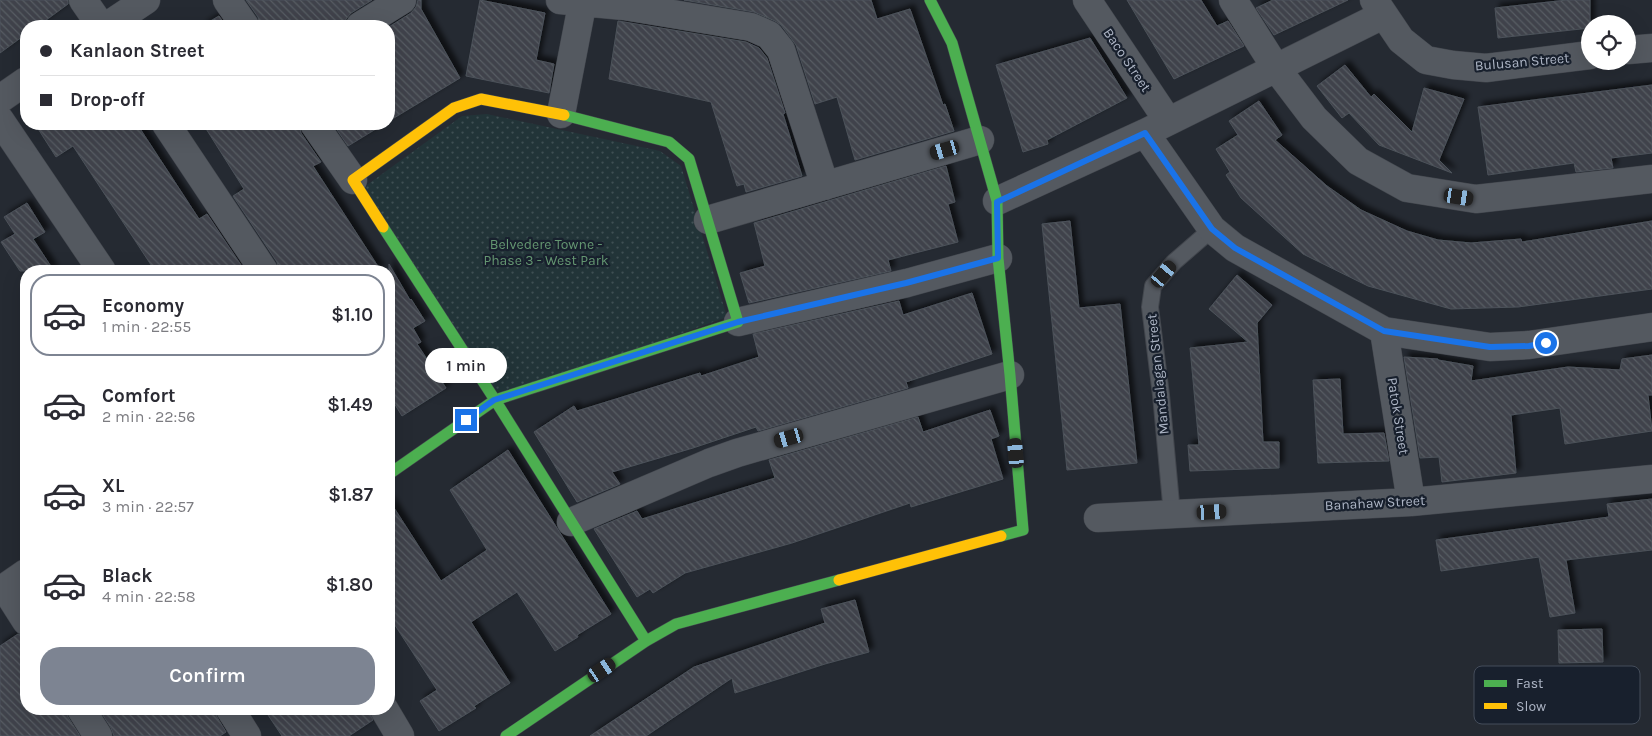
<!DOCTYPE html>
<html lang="en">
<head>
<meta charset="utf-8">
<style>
  body { margin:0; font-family:Karla,sans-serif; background:#f2f2f3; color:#2b2b33; height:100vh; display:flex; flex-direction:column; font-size:19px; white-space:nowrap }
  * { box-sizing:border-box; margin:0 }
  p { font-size:16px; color:#7c7c81 }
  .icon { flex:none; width:28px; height:28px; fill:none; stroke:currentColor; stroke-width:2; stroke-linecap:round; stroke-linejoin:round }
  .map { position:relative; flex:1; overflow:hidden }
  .side { position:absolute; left:20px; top:265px; width:375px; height:450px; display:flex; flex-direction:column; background:#fff; border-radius:20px; box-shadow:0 5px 20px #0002 }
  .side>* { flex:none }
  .hud { position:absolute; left:20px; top:20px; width:375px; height:110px; border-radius:20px; box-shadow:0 5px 20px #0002; display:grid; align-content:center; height:110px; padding:0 20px; background:#fff }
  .fabs { position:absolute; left:1581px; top:15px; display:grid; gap:10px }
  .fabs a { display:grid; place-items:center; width:55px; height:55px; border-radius:50%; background:#fff; box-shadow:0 5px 20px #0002; font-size:25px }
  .end { position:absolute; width:22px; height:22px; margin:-11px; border:6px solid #1a73e8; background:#fff; box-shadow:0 0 0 2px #fff }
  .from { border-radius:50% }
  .bubble { position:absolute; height:35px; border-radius:18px; background:#fff; box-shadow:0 5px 20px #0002; font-size:16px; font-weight:600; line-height:35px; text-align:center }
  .car { position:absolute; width:15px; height:30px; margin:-15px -8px; border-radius:6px; box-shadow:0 0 4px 1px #0007; background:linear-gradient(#222 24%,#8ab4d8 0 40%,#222 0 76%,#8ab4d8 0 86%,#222 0) }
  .hud b { display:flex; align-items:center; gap:18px; height:48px; font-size:19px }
  .hud b+b { border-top:1px solid #e1e1e2 }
  .hud i { width:12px; height:12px; background:#2b2b33 }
  ul { padding:9px 0 0; list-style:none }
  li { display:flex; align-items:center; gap:15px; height:82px; margin:0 10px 8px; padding:0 10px; border:2px solid transparent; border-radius:20px }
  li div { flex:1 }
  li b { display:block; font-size:19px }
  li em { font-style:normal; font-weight:600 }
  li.active { border-color:#7d8492 }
  li>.icon { width:45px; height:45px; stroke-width:1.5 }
  .cta { display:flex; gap:10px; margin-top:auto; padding:10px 20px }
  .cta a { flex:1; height:58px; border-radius:20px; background:#7d8492; color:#fff; font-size:20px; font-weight:600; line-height:58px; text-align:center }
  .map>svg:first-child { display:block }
  .park { fill:url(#park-dots) }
  .building { fill:url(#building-back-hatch); stroke:#4c525a; filter:url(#shadow) }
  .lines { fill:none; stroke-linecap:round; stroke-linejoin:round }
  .lane-casing { stroke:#42464d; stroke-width:18 }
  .street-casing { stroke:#42464d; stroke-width:29 }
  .fast-casing { stroke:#42464d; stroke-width:12 }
  .slow-casing { stroke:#42464d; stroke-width:12 }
  .lane { stroke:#545960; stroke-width:16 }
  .street { stroke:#545960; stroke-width:28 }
  .fast { stroke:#4caf50; stroke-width:11 }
  .slow { stroke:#ffc107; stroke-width:11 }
  .route { stroke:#1a73e8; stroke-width:6 }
  .labels { text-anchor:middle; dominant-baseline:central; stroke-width:4.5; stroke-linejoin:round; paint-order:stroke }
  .street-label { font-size:14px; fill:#adb5c5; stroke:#18202d }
  .park-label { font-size:14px; fill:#649671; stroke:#18202d }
  .key { fill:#18202d; stroke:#454d5b; stroke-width:1 }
  .key-label { font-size:14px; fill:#adb5c5 }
</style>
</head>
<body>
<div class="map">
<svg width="1652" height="736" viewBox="0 0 1652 736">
  <defs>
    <pattern id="park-dots" width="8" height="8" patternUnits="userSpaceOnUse" patternTransform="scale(1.25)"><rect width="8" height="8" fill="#223438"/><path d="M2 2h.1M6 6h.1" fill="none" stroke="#3f4f53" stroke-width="1.8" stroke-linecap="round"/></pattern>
    <pattern id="building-back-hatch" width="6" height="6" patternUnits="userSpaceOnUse" patternTransform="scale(1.25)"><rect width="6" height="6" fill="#3f434b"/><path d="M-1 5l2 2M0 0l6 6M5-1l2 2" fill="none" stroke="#585c63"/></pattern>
    <filter id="shadow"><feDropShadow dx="4.5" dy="-4.5" stdDeviation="2.5" flood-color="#0009"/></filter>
  </defs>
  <rect width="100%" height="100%" fill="#252a32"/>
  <!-- park -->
  <path class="park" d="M 487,114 L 660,151 L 681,166 L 727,317 L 495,400 L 360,190 L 462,116 Z"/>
  <!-- building -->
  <path class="building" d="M 0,0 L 68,0 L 68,4 L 38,26 L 26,26 L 26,34 L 0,53 Z
    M 246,0 L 372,0 L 351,13 L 346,19 L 344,26 L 260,26 L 258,17 Z
    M 418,0 L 421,0 L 421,9 L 460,78 L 389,121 L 389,27 L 411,13 L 416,7 Z
    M 480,0 L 545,13 L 536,60 L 554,64 L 549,93 L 466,76 Z
    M 684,0 L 871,0 L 877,19 L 910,9 L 943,105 L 945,104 L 954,131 L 855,160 L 837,97 L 815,104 L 796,45 L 781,25 L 775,21 L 754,12 Z
    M 1127,0 L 1201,0 L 1217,26 L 1228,21 L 1244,46 L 1174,79 Z
    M 1273,0 L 1348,0 L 1274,35 L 1256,8 Z
    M 1567,0 L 1590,0 L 1590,28 L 1498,38 L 1495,8 Z
    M 219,16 L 226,26 L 202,26 Z
    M 618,21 L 746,42 L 759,48 L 767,58 L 785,113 L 783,114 L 802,176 L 746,192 L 744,184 L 737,186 L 711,102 L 609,79 Z
    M 1090,38 L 1127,98 L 1047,140 L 1048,144 L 1023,152 L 996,65 Z
    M 1345,65 L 1371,97 L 1374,94 L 1412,132 L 1424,88 L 1464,99 L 1439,160 L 1452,173 L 1379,145 L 1349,113 L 1342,118 L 1317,86 Z
    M 1652,85 L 1652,153 L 1611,158 L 1613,168 L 1576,172 L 1574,163 L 1488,175 L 1478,107 Z
    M 1259,101 L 1282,135 L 1275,140 L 1327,186 L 1361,210 L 1407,231 L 1438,240 L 1471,243 L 1521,239 L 1522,242 L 1652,221 L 1652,289 L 1518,307 L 1451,309 L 1368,286 L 1303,254 L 1241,198 L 1226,175 L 1230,172 L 1216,149 L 1238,135 L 1229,121 Z
    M 35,124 L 137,124 L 199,219 L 207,214 L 245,271 L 155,271 L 73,146 L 56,157 Z
    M 203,124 L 299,124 L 301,133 L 321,162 L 313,166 L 381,271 L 279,271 L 277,262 L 233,196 L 244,189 Z
    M 333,124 L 384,124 L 348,146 Z
    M 946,166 L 955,202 L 948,204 L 958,242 L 888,260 L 891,271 L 749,303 L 740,273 L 765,266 L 754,223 Z
    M 27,203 L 45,232 L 33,239 L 54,271 L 20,271 L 1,242 L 15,234 L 4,217 Z
    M 1070,221 L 1079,308 L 1120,304 L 1137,463 L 1067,470 L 1042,224 Z
    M 389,264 L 410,300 L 411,299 L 425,321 L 413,328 L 421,342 L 417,344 L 446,388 L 402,416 L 389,395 Z
    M 1237,275 L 1272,305 L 1257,323 L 1263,442 L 1279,442 L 1279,468 L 1190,471 L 1188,445 L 1199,445 L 1190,348 L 1248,342 L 1209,309 Z
    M 972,293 L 992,354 L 906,382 L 908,388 L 758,431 L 756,427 L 693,448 L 612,472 L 620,484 L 577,502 L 534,432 L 574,406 L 577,411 L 700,373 L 701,376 L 759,357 L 753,334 L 899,301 L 903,315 Z
    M 1652,355 L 1652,395 L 1648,395 L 1652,431 L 1565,444 L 1560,408 L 1511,415 L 1516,473 L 1442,482 L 1439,457 L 1420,458 L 1404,357 L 1438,359 L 1438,360 L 1473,366 L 1471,381 L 1568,367 L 1620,370 L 1622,359 Z
    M 1340,379 L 1343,434 L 1384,433 L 1389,461 L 1318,463 L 1313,380 Z
    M 990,410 L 999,436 L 991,439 L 1003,479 L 911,507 L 910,503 L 792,543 L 685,573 L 653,593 L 650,589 L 637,597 L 594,529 L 637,511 L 642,519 L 775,478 L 769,460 L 918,417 L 923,432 Z
    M 508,450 L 611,614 L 577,635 L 578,637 L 555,651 L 517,592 L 471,622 L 510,683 L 474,706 L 476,708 L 439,731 L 420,701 L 437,690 L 389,616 L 389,500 L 441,581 L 487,550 L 450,490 Z
    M 1652,499 L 1652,550 L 1566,560 L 1575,613 L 1550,617 L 1539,557 L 1441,571 L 1436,540 L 1609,517 L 1607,504 Z
    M 855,600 L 869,652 L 825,664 L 735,693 L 732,678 L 646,736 L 590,736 L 694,667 L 825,623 L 821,609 Z
    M 1602,629 L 1603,662 L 1559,663 L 1558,630 Z
    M 18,634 L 26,637 L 26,709 L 66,709 L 68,717 L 80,736 L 0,736 L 0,646 Z
    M 99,709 L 215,709 L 217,717 L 226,732 L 220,736 L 114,736 L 111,728 Z
    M 264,709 L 368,709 L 373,720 L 349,736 L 282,736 Z"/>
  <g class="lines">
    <!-- lane casing -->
    <g class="lane-casing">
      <path id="lane" d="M 1172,514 L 1161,395 L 1150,307 L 1153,286 L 1174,262 L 1212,229"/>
    </g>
    <!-- street casing -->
    <g class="street-casing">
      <path id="street" d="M 83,0 L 101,26
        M 227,0 L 245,26
        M 560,0 L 624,6 L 751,27 L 769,35 L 781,50 L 825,186
        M 1087,0 L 1168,121
        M 1233,0 L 1276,68 L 1314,118 L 1358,161 L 1407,188 L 1476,199 L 1652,179
        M 1374,0 L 1401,40 L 1426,60 L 1453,65 L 1486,68 L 1590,55
        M 107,26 L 146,0
        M 360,26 L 402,0
        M 1628,50 L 1652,48
        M 0,99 L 26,81
        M 561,114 L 583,0
        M 0,120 L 102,271
        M 166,124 L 264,271
        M 314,124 L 353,180
        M 1145,133 L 1212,229 L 1235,248 L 1384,331 L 1490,347 L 1529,345 L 1652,327
        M 997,201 L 1145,133 L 1383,15
        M 708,220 L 980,140
        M 738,322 L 907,283 L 998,258
        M 1384,331 L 1411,502
        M 1098,518 L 1411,502 L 1652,479
        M 571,522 L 709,463 L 737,453 L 1010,375
        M 5,588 L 26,621
        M 0,591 L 26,573
        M 81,709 L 98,736
        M 230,709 L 247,736
        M 384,709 L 400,736"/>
    </g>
    <!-- fast casing -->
    <g class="fast-casing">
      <path id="fast" d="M 930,0 L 952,43 L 997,201 L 998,258 L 1010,375 L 1023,530 L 1001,536
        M 383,227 L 495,400 L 646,641
        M 389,474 L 495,400 L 738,322 L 689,159 L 669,142 L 564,115
        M 506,736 L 646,641 L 676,624 L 839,580"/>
    </g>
    <!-- slow casing -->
    <g class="slow-casing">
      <path id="slow" d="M 383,227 L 353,180 L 454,108 L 481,99 L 564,115
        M 839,580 L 1001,536"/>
    </g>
    <!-- lane -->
    <use href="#lane" class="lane"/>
    <!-- street -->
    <use href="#street" class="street"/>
    <!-- fast -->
    <use href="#fast" class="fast"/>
    <!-- slow -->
    <use href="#slow" class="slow"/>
  </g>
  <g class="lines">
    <!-- route -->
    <path class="route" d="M 466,420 L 494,400 L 738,322 L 906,283 L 998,258 L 997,202 L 1145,133 L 1212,229 L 1235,248 L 1384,331 L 1490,347 L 1529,346 L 1546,343"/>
  </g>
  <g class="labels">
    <!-- street labels -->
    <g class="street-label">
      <text transform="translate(1127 60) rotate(56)">Baco Street</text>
      <text transform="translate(1522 62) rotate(-5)">Bulusan Street</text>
      <text transform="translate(1158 374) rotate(-96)">Mandalagan Street</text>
      <text transform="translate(1398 416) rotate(81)">Patok Street</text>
      <text transform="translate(1375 503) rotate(-3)">Banahaw Street</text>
    </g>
    <!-- park labels -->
    <g class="park-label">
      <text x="546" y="244">Belvedere Towne -<tspan x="546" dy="16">Phase 3 - West Park</tspan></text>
    </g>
  </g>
  <!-- legend -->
  <rect x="1474" y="666" width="166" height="58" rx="8" class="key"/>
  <rect x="1484" y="680" width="23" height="7" fill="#4caf50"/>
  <rect x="1484" y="703" width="23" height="6" fill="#ffc107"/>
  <g class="key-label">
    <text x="1516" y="688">Fast</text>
    <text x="1516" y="711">Slow</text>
  </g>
</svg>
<div class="fabs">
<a><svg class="icon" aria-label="locate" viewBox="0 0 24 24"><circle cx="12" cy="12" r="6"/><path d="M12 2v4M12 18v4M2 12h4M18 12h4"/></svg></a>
</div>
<i class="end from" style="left:1546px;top:343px"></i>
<i class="end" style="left:466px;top:420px"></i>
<div class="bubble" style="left:425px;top:348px;width:82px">1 min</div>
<i class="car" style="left:945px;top:150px;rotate:254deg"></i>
<i class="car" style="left:1459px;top:197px;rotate:99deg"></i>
<i class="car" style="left:1164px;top:274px;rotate:40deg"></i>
<i class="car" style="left:789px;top:438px;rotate:254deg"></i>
<i class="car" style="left:1016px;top:453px;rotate:355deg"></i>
<i class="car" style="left:1212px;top:512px;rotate:87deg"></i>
<i class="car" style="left:602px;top:670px;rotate:56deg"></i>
<div class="hud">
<b><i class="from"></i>Kanlaon Street</b>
<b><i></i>Drop-off</b>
</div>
<section class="side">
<ul>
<li class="active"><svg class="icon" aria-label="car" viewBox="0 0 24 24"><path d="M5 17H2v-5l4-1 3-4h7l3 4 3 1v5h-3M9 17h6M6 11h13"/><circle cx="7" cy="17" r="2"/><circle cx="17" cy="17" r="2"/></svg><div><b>Economy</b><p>1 min · 22:55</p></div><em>$1.10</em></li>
<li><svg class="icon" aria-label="car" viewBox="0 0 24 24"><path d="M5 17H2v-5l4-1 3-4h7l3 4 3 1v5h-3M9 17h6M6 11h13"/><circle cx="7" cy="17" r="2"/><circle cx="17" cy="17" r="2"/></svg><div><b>Comfort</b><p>2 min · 22:56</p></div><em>$1.49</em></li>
<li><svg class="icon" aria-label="car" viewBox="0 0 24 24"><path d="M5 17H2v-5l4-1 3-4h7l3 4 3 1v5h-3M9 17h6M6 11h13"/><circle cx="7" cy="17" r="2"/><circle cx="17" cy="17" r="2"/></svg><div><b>XL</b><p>3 min · 22:57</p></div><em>$1.87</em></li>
<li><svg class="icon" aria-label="car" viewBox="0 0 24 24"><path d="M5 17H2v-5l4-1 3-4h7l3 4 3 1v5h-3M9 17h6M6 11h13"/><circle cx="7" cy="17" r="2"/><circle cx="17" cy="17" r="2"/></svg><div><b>Black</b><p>4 min · 22:58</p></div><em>$1.80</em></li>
</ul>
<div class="cta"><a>Confirm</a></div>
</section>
</div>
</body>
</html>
